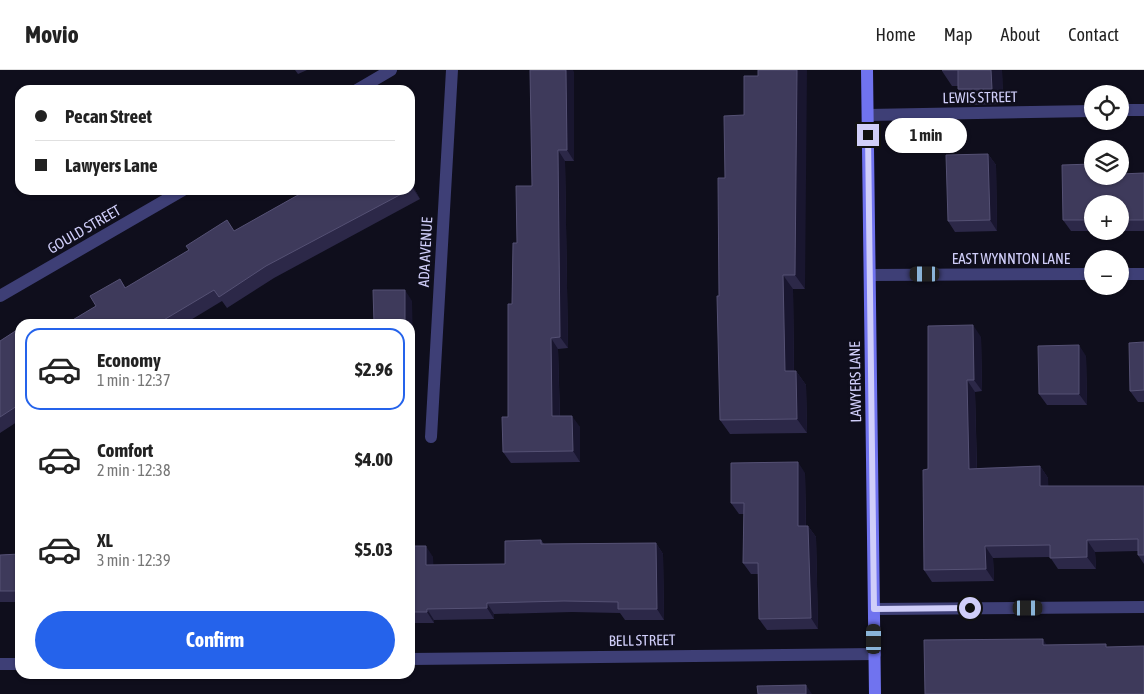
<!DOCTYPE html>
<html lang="en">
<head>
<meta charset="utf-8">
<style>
  body { margin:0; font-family:"Asap Condensed",sans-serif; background:#f6f6f6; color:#222; height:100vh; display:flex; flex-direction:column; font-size:19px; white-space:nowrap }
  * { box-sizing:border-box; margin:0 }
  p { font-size:16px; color:#767676 }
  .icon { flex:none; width:28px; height:28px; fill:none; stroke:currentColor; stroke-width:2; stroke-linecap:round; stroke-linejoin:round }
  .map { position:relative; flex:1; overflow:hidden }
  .side { position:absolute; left:15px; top:249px; width:400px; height:360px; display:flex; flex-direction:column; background:#fff; border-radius:15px; box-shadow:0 1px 4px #0004 }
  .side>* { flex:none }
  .top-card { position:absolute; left:15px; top:15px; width:400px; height:110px; border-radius:15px; box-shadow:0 1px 4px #0004; display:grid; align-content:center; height:110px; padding:0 20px; background:#fff }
  .buttons { position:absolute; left:1084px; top:15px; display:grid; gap:10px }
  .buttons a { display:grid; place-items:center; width:45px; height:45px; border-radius:50%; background:#fff; box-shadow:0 1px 4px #0004; font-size:25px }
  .end { position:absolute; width:22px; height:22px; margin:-11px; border:6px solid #d0cef9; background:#111; box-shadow:0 0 0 2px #111 }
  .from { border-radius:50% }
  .bubble { position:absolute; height:35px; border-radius:18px; background:#fff; box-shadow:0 1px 4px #0004; font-size:16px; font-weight:700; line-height:35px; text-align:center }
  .car { position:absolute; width:15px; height:30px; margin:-15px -8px; border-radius:6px; box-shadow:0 0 4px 1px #0007; background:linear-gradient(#222 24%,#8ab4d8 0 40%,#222 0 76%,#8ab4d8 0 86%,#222 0) }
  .top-card b { display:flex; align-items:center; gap:18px; height:48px; font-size:19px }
  .top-card b+b { border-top:1px solid #e0e0e0 }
  .top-card i { width:12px; height:12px; background:#222 }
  ul { padding:9px 0 0; list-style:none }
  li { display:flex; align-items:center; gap:15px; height:82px; margin:0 10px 8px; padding:0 10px; border:2px solid transparent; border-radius:15px }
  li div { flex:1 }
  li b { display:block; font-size:19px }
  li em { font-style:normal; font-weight:700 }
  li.active { border-color:#2563eb }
  li>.icon { width:45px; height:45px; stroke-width:1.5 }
  .action { display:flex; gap:10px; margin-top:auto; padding:10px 20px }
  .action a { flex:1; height:58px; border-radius:30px; background:#2563eb; color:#fff; font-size:20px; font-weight:700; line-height:58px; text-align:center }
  header { display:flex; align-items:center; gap:30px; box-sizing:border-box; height:70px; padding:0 25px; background:#fff; border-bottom:1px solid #e0e0e0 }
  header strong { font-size:24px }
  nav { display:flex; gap:28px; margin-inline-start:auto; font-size:18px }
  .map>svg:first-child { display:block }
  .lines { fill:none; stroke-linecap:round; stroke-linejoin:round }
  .street { stroke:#3e3f76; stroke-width:12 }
  .secondary { stroke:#7073ef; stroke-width:12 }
  .wall { fill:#2c2848 }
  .shaded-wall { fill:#19162f }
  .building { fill:#3e3a5b; stroke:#555174 }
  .route { stroke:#d0cef9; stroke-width:6 }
  .labels { text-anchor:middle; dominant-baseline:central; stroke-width:4.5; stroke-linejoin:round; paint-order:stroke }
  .street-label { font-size:15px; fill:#d0cef9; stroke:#0f0e1c }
</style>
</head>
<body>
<header>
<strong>Movio</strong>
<nav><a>Home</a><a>Map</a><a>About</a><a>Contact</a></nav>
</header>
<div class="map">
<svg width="1144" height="624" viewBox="0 0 1144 624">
  <rect width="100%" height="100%" fill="#0f0e1c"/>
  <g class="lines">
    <!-- street -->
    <path class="street" d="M 357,20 L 391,0
      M 1120,40 L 1144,40
      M 868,45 L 1092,41
      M 1120,204 L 1144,204
      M 870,205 L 1092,204
      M 0,226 L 183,120
      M 431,367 L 452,0
      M 874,539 L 1144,537
      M 410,589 L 875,584
      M 0,594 L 20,594"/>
    <!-- secondary -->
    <path class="secondary" d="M 867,0 L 875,624"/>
  </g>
  <!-- wall -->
  <path class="wall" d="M 295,0 L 307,0 L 298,4 Z
    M 1002,0 L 1003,34 L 969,35 L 958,19 L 958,16 L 952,16 L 942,1 Z
    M 574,2 L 574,91 L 565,91 L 568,278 L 558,279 L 560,346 L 580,357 L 580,392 L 511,393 L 503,382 L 508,347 L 512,234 L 517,173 L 532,116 Z
    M 744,45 L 805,219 L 793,219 L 794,301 L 796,301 L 806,315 L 807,363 L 730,364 L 720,350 L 719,226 L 725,108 Z
    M 988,84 L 996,95 L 997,161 L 955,162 L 948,151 Z
    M 1144,103 L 1144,161 L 1120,161 L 1120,134 L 1092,134 L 1092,161 L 1071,161 L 1063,150 L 1092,106 Z
    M 410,111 L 420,129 L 274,208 L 227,238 L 222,231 L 184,254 L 66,254 L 96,236 L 120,209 L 126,218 L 189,180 L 227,150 L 234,161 L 307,120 L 410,120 Z
    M 20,258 L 20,350 L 0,363 L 0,271 Z
    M 981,267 L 982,321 L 975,322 L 977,398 L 1040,396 L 1048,408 L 1048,416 L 1144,416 L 1144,494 L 1138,485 L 1138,481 L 1095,482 L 1096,499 L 1058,499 L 1050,487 L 993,488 L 994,511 L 932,512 L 924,500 L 928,399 Z
    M 1144,272 L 1144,332 L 1138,332 L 1130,321 Z
    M 1086,286 L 1087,335 L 1047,335 L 1039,324 Z
    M 805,403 L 806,456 L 808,456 L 816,467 L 818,559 L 767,560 L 759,549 L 758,504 L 751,504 L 743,493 L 744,444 L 739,444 L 731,433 Z
    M 541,470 L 544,474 L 656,473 L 663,484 L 664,550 L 625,550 L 620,543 L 572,542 L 494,544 L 494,549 L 434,550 L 434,553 L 410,553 L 410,476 L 433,487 L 433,495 L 505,494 Z
    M 20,484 L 20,532 L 0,532 L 0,485 Z"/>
  <!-- shaded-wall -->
  <path class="shaded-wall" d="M 566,0 L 573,0 L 574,2 L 574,91 L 567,80 Z
    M 797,0 L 807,0 L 805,219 L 795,205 Z
    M 991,0 L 1002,0 L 1003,34 L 992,19 Z
    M 558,80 L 565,91 L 568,278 L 560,267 Z
    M 988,84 L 996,95 L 997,161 L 990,150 Z
    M 410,111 L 420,129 L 410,114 Z
    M 783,205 L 793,219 L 794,315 L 785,301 Z
    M 405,220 L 412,231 L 413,276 L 410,271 L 410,254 L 405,254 Z
    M 973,255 L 981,267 L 982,321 L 974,310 Z
    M 551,268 L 558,279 L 560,357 L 552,346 Z
    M 1079,275 L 1086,286 L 1087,335 L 1079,324 Z
    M 796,301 L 806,315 L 807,363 L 797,349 Z
    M 967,310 L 975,322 L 977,411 L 969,399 Z
    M 572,346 L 580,357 L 580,392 L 573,381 Z
    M 798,392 L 805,403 L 806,468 L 798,456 Z
    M 1040,396 L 1048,408 L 1049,427 L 1040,416 Z
    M 808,456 L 816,467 L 818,559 L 811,548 Z
    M 1087,470 L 1095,482 L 1096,499 L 1087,487 Z
    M 656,473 L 663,484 L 664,550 L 657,539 Z
    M 426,476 L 433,487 L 434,506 L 426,495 Z
    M 985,476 L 993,488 L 994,511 L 986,499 Z
    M 487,533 L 494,544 L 494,549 L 487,538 Z
    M 427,539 L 434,550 L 434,553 L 427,542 Z
    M 1043,569 L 1052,583 L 1043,575 Z
    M 806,615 L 812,624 L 806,624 Z"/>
  <!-- building -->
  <path class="building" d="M 530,0 L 566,0 L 567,80 L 558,80 L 560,267 L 551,268 L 552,346 L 572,346 L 573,381 L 503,382 L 502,347 L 508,347 L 508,234 L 512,234 L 513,173 L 517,173 L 516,116 L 532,116 Z
    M 758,0 L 797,0 L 795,205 L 783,205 L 785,301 L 796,301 L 797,349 L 720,350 L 717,226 L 719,226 L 718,108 L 725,108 L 724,46 L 744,45 L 744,6 L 758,6 Z
    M 942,0 L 991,0 L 992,19 L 958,19 L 958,0 Z
    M 988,84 L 990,150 L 948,151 L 946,85 Z
    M 1092,94 L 1092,106 L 1120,106 L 1120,104 L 1144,103 L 1144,150 L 1120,150 L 1120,134 L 1092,134 L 1092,150 L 1063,150 L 1062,95 Z
    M 307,120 L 409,120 L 266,196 L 219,227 L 214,220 L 157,254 L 66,254 L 96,236 L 90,226 L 120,209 L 125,218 L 189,180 L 186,176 L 227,150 L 234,161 Z
    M 373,220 L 405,220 L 405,254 L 374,254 Z
    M 973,255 L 974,310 L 967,310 L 969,399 L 1040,396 L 1040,416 L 1144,416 L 1144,485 L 1138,485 L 1138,469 L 1087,470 L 1087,487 L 1050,488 L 1050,475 L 985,476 L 986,499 L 924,500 L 923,400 L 928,399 L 928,256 Z
    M 20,258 L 20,334 L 0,347 L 0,271 Z
    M 1144,272 L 1144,320 L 1130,321 L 1129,273 Z
    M 1079,275 L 1079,324 L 1039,324 L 1038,276 Z
    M 798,392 L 798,456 L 808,456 L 811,548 L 759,549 L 758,493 L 743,493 L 744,433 L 731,433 L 731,393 Z
    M 541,470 L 541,474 L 656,473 L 657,539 L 618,539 L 618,532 L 564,531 L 487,533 L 487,538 L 427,539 L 427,542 L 410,542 L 410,476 L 426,476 L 426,495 L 505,494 L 505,471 Z
    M 20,484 L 20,521 L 0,521 L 0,485 Z
    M 1043,569 L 1043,575 L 1106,574 L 1106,577 L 1144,576 L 1144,624 L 925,624 L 924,570 Z
    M 806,615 L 806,624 L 758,624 L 757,616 Z"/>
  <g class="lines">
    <!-- route -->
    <path class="route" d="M 868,65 L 874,539 L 970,538"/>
  </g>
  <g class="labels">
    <!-- street labels -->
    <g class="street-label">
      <text transform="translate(980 27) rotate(-1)">LEWIS STREET</text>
      <text transform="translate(84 159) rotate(-30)">GOULD STREET</text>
      <text transform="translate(425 182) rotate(-87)">ADA AVENUE</text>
      <text x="1011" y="188">EAST WYNNTON LANE</text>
      <text transform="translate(855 312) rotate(-91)">LAWYERS LANE</text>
      <text transform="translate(642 570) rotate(-1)">BELL STREET</text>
    </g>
  </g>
</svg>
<div class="buttons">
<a><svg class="icon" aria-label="locate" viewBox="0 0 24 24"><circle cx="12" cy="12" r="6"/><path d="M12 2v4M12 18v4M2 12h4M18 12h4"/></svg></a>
<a><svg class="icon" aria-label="layers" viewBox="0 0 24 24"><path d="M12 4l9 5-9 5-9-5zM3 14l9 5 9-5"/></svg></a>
<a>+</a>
<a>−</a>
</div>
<i class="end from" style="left:970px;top:538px"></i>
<i class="end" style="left:868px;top:65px"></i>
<div class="bubble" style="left:885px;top:48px;width:82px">1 min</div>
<i class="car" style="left:925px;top:204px;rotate:270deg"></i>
<i class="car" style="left:1028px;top:538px;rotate:90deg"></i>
<i class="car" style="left:874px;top:569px;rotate:0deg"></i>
<div class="top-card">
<b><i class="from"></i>Pecan Street</b>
<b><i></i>Lawyers Lane</b>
</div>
<section class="side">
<ul>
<li class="active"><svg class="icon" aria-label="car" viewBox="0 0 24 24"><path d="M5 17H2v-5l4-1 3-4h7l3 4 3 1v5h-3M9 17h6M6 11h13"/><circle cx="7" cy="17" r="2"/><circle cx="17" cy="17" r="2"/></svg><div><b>Economy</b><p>1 min · 12:37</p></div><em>$2.96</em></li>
<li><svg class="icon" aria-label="car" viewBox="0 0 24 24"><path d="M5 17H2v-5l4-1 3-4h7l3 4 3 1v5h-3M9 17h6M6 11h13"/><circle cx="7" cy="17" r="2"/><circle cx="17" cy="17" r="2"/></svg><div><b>Comfort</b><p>2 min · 12:38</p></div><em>$4.00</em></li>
<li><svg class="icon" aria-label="car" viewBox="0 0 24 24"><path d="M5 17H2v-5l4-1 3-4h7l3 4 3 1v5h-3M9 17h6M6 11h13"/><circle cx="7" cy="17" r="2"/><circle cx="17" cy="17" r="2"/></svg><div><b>XL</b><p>3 min · 12:39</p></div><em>$5.03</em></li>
</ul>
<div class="action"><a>Confirm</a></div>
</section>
</div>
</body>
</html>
